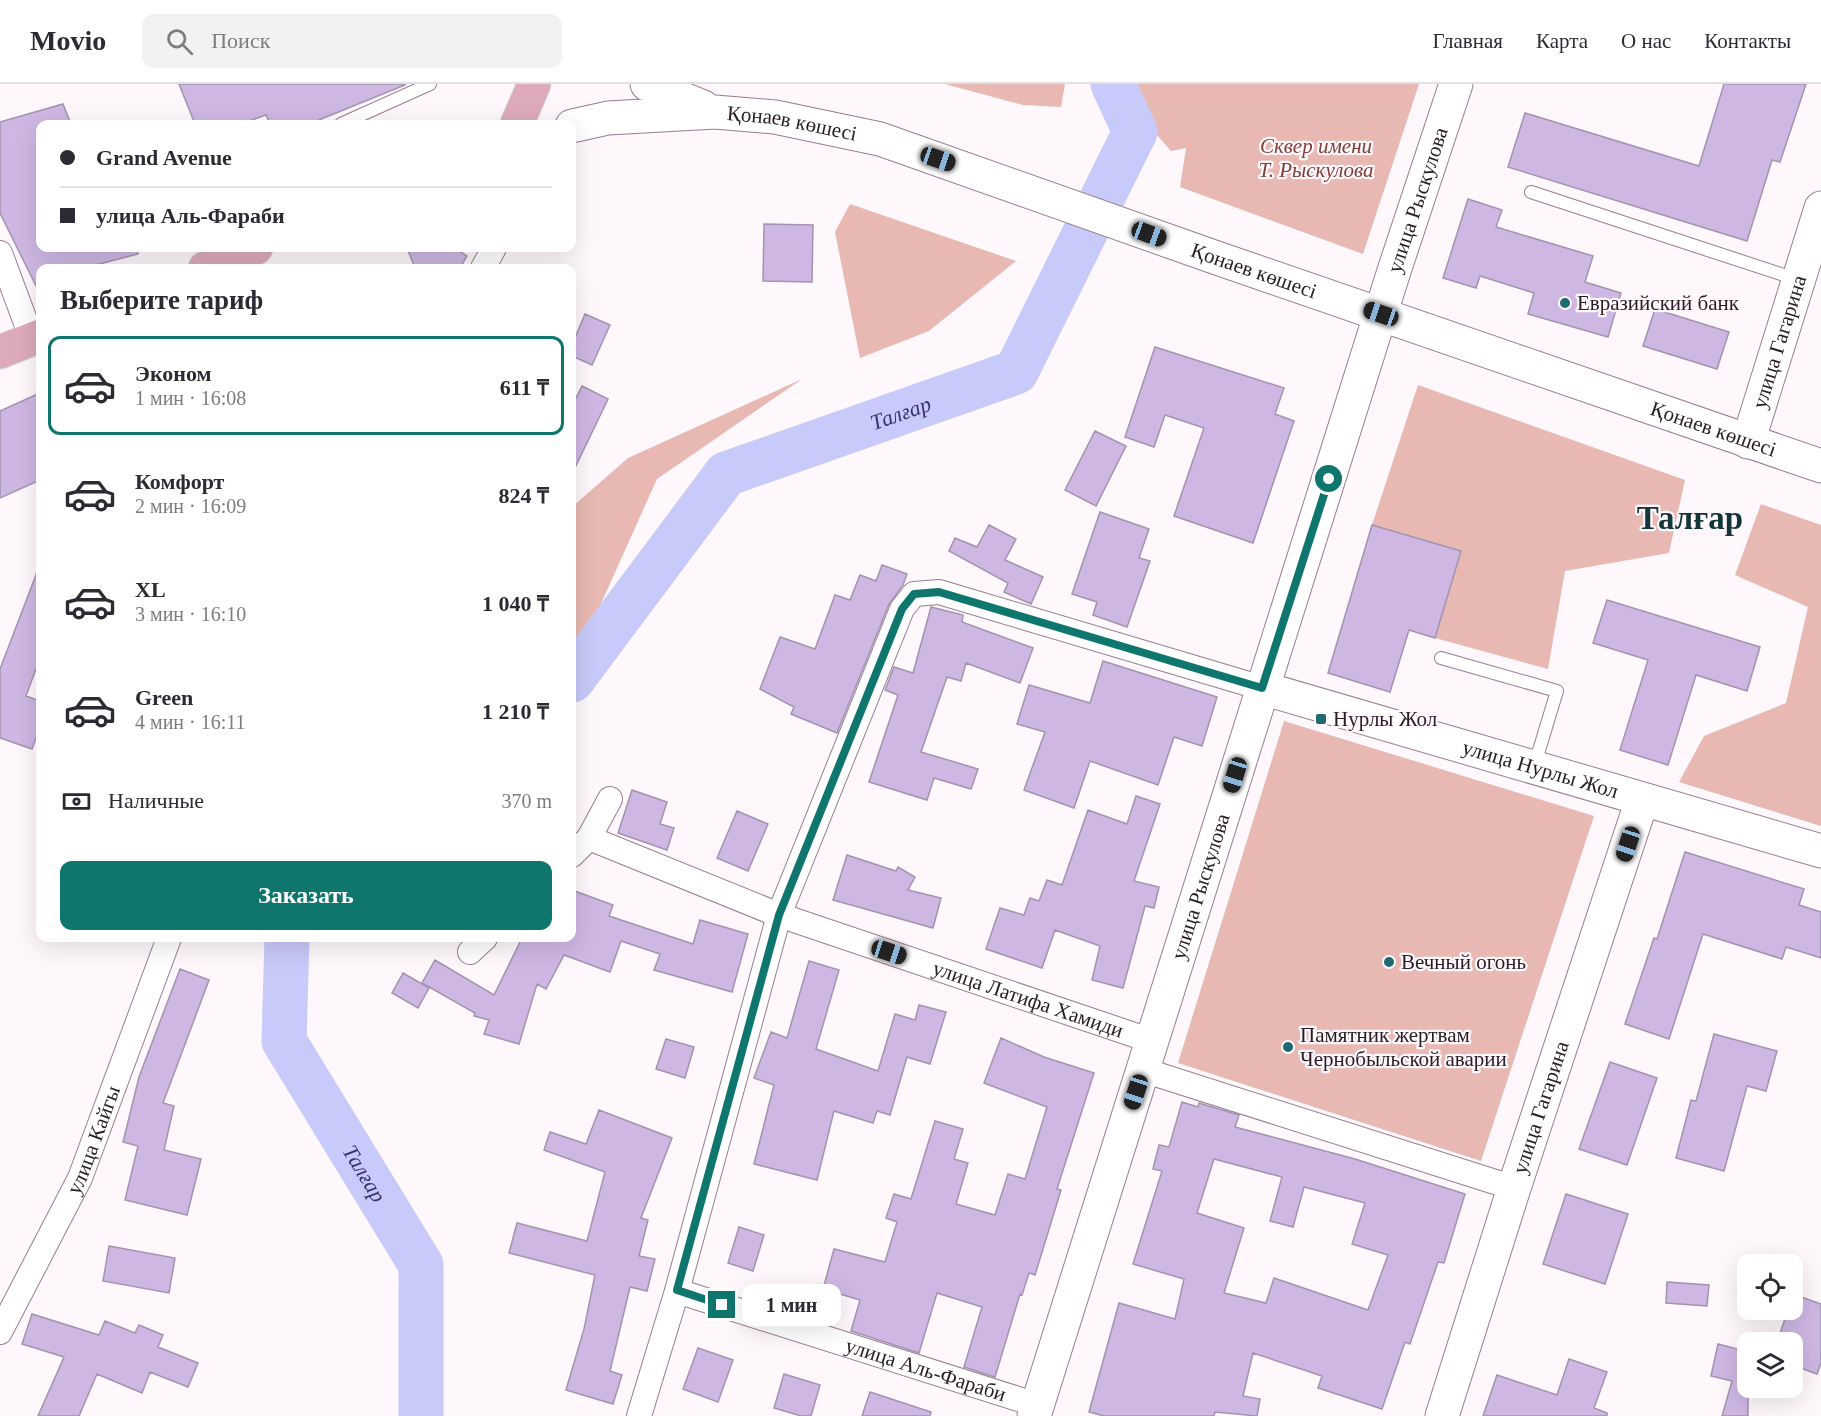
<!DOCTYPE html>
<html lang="ru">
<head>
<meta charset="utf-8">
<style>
  body { margin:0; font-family:Georgia,serif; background:#f2f2f3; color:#2b2b33; height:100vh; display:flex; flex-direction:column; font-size:22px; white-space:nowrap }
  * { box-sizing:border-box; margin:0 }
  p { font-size:20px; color:#7c7c81 }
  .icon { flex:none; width:33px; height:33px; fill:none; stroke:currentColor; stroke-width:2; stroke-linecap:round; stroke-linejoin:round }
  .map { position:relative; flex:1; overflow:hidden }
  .sheet { position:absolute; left:36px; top:180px; width:540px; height:678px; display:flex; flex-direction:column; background:#fff; border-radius:12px; box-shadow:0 6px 24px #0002 }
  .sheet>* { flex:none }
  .top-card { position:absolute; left:36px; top:36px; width:540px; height:132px; border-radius:12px; box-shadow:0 6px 24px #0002; display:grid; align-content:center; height:132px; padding:0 24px; background:#fff }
  .buttons { position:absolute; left:1737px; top:1170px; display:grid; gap:12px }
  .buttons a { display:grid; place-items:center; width:66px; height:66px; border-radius:12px; background:#fff; box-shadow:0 6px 24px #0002; font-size:30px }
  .end { position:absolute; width:27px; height:27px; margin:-14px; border:8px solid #0f766e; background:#fff; box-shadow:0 0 0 3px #fff }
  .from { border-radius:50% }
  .bubble { position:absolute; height:42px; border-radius:12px; background:#fff; box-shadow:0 6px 24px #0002; font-size:20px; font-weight:700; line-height:42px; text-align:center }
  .car { position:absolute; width:18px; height:36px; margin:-18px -9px; border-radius:8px; box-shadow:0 0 4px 2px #0007; background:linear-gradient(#222 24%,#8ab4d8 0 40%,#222 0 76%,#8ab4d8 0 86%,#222 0) }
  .top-card b { display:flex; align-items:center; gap:21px; height:57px; font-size:22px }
  .top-card b+b { border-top:2px solid #e1e1e2 }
  .top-card i { width:15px; height:15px; background:#2b2b33 }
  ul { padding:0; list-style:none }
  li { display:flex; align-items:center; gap:18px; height:99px; margin:0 12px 9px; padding:0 12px; border:3px solid transparent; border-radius:12px }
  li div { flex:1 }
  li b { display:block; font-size:22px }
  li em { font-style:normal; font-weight:700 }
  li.on { border-color:#0f766e }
  li>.icon { width:54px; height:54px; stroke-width:1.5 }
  h2 { padding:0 24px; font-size:27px; line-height:72px }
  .pay { display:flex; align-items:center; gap:15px; height:66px; padding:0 24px; font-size:22px }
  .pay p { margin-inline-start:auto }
  .cta { display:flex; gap:12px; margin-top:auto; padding:12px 24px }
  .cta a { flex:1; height:69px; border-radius:12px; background:#0f766e; color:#fff; font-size:24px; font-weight:700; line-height:69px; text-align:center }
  header { display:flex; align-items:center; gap:36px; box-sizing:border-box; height:84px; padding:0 30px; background:#fff; border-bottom:2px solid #e1e1e2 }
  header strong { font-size:28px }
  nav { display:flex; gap:33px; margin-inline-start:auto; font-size:21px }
  .search { width:420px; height:54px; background:#f2f2f3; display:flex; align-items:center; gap:15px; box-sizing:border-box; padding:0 21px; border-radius:12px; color:#7c7c81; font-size:22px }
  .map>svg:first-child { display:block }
  .green { fill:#e8b9b2 }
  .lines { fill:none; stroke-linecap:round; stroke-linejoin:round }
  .river { stroke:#c8caf9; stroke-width:45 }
  .building { fill:#ceb7e3; stroke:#a294b0; stroke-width:1.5; fill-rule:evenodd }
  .lane-casing { stroke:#987d91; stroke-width:14 }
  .street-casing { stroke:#987d91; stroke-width:26 }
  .secondary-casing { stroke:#987d91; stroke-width:35 }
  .primary-casing { stroke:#d8d6d8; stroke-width:35 }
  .lane { stroke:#fff; stroke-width:12 }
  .street { stroke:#fff; stroke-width:24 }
  .secondary { stroke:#fff; stroke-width:33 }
  .primary { stroke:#ddaab9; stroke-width:33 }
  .route { stroke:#0f766e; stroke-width:8 }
  .poi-dot { fill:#1e6a70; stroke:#fef7fc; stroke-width:2 }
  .labels { text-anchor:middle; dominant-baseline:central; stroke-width:4.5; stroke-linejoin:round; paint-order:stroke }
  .street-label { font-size:21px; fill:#281d25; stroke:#fef7fc }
  .park-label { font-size:21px; font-style:italic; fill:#813e36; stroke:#fef7fc }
  .poi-label { font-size:21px; fill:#281d25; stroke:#fef7fc; text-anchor:start }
  .water-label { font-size:22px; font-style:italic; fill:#36346c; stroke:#fef7fc }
  .town-label { font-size:33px; font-weight:bold; fill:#143639; stroke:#fef7fc }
</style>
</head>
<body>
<header>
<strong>Movio</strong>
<div class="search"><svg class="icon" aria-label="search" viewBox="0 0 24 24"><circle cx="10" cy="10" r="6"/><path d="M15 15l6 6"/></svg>Поиск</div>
<nav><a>Главная</a><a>Карта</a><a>О нас</a><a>Контакты</a></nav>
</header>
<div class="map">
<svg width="1821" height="1332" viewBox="0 0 1821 1332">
  <rect width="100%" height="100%" fill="#fef7fc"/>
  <!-- green -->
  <path class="green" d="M 945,0 L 1065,0 L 1061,23 L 1023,21 Z
    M 1136,0 L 1419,0 L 1363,170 L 1180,103 L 1186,64 L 1171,67 L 1156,50 Z
    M 850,120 L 1016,177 L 929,247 L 860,274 L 835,148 Z
    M 802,295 L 657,395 L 586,553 L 572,565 L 572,423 L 628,374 Z
    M 1418,301 L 1685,396 L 1669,469 L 1565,487 L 1548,585 L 1435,554 L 1461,467 L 1372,441 Z
    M 1761,420 L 1821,441 L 1821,742 L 1679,698 L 1704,652 L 1786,619 L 1808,523 L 1735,491 Z
    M 1284,637 L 1594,732 L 1481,1077 L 1178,979 Z"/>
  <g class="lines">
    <!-- river -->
    <g class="river">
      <path id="s1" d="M 572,596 L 726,390 L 1016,288 L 1135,48 L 1113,0"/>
      <path id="s2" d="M 287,854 L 284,957 L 421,1181 L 421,1332"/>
    </g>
  </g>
  <!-- building -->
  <path class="building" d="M 179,0 L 404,0 L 405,1 L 309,40 L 270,40 L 266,31 L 241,40 L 195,40 Z
    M 1724,0 L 1806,0 L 1780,78 L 1772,76 L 1747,157 L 1508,83 L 1525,29 L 1699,82 Z
    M 63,20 L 71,40 L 40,40 L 40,164 L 137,164 L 138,170 L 84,184 L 40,184 L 40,210 L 0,129 L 0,38 Z
    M 1468,115 L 1502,126 L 1496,143 L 1593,172 L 1585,198 L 1621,209 L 1608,253 L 1528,230 L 1534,209 L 1480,192 L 1476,204 L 1443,194 Z
    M 764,140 L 813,141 L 812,198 L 763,197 Z
    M 407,164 L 454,164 L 467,172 L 460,184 L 415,184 Z
    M 1655,225 L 1729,248 L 1717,285 L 1643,262 Z
    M 585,230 L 610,241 L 592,281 L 572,272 L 572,261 Z
    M 1155,263 L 1284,304 L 1275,330 L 1294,337 L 1253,459 L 1174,432 L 1204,344 L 1165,331 L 1154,363 L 1125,353 Z
    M 582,302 L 608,315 L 572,390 L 572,322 Z
    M 40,309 L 40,396 L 0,414 L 0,327 Z
    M 1095,347 L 1126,362 L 1096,422 L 1065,406 Z
    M 1100,428 L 1149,445 L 1139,474 L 1150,477 L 1127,543 L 1093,531 L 1097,518 L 1072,510 Z
    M 989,441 L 1016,455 L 1005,476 L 1043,493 L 1031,520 L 1004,508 L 1008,499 L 949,467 L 955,454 L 977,463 Z
    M 1372,441 L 1461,467 L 1435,554 L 1409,546 L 1390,608 L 1328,589 Z
    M 882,481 L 907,490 L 903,501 L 889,520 L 837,649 L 791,630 L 794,623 L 760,605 L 780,553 L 815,565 L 835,511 L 850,516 L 860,491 L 876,497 Z
    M 39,483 L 40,574 L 26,612 L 40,617 L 40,643 L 32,665 L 0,654 L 0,585 Z
    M 1607,516 L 1760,563 L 1747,607 L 1696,591 L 1668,681 L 1620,666 L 1648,576 L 1593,559 Z
    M 931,523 L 963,531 L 962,538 L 1033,564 L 1020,599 L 966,579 L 961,597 L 947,593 L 921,668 L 978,685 L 971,705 L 934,694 L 927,716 L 869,698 L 898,611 L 885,606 L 894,583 L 913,589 Z
    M 1103,577 L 1217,613 L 1202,662 L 1174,653 L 1158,701 L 1090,677 L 1074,724 L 1024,706 L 1045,648 L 1017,640 L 1029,601 L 1090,619 Z
    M 632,706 L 667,718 L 660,740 L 674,744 L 667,766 L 618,749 Z
    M 1136,712 L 1160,720 L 1134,797 L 1159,803 L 1154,824 L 1145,822 L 1123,904 L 1092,896 L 1100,862 L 1055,846 L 1042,884 L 986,865 L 1000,824 L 1024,831 L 1030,814 L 1039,817 L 1047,796 L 1062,801 L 1088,726 L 1127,740 Z
    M 737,727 L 768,740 L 748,787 L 717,774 Z
    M 1685,768 L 1804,805 L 1799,821 L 1821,828 L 1821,874 L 1786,863 L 1782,875 L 1703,850 L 1669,955 L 1625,940 L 1654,854 L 1657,855 Z
    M 847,771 L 896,787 L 898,783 L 915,793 L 908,806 L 941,814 L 933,844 L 833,816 Z
    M 572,806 L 613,821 L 609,832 L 693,860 L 700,836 L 748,850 L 732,908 L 654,886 L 660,870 L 621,857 L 610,888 L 564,871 L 546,905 L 537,900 L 519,960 L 484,950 L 489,936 L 474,932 L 475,929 L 422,899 L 435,876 L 494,911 L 522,854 L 572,854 Z
    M 809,877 L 839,886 L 816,965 L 878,987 L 895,930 L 915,936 L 919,921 L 946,928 L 930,980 L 907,973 L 890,1031 L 877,1027 L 873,1039 L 834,1027 L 817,1096 L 754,1080 L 774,1001 L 754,994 L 771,948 L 787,954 Z
    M 180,885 L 209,896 L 163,1019 L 174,1022 L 164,1066 L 201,1075 L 187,1131 L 125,1116 L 138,1062 L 123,1058 L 139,993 Z
    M 403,889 L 429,904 L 418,924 L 392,909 Z
    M 1714,950 L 1777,967 L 1766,1007 L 1747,1002 L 1724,1087 L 1676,1074 L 1691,1016 L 1696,1017 Z
    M 1001,954 L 1044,973 L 1094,989 L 1057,1105 L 1061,1106 L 1035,1191 L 1029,1189 L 1022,1211 L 1020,1210 L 995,1293 L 964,1283 L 982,1223 L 937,1209 L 919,1269 L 851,1247 L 860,1216 L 823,1205 L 834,1165 L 885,1178 L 897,1138 L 886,1134 L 894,1110 L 911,1115 L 935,1037 L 963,1045 L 954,1075 L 968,1079 L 956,1120 L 995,1131 L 1008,1090 L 1025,1095 L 1047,1023 L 984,999 Z
    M 666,955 L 694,963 L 685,994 L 656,985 Z
    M 1610,978 L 1657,994 L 1627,1081 L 1579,1065 Z
    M 1182,1018 L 1198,1023 L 1199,1019 L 1239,1031 L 1235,1043 L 1355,1075 L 1465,1110 L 1444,1179 L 1438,1178 L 1410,1260 L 1405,1258 L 1382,1325 L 1318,1304 L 1322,1292 L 1253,1269 L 1243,1312 L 1260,1315 L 1257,1332 L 1215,1328 L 1214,1332 L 1104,1332 L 1089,1328 L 1119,1219 L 1175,1235 L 1184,1195 L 1133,1180 L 1162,1087 L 1153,1085 L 1159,1061 L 1169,1063 ZM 1214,1075 L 1282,1093 L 1270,1137 L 1293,1143 L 1304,1103 L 1365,1119 L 1352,1160 L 1388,1171 L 1368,1226 L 1274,1194 L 1266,1219 L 1224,1209 L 1244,1144 L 1197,1129 Z
    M 599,1026 L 672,1054 L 641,1134 L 648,1136 L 639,1172 L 655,1175 L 647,1207 L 630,1203 L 610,1287 L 622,1291 L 613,1320 L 566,1306 L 584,1245 L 595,1191 L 509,1169 L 517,1139 L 587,1157 L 605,1088 L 544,1066 L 550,1048 L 586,1060 Z
    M 1566,1110 L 1628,1130 L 1605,1200 L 1543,1180 Z
    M 739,1143 L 764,1151 L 753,1187 L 728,1179 Z
    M 109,1162 L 175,1174 L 169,1209 L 103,1197 Z
    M 1667,1198 L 1709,1201 L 1707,1222 L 1666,1219 Z
    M 1793,1210 L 1821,1220 L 1821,1279 L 1817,1290 L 1792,1281 L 1792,1258 L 1777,1258 L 1788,1226 L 1792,1226 Z
    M 32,1230 L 99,1251 L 105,1237 L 135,1249 L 139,1241 L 163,1251 L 158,1263 L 198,1279 L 188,1303 L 150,1288 L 142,1309 L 97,1290 L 79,1332 L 38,1332 L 64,1273 L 22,1260 Z
    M 1718,1260 L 1741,1266 L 1748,1264 L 1748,1332 L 1722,1332 L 1732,1297 L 1711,1292 Z
    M 698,1264 L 733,1276 L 718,1318 L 683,1305 Z
    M 1569,1275 L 1607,1288 L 1594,1324 L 1607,1329 L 1607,1332 L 1483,1332 L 1497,1291 L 1557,1311 Z
    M 784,1290 L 820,1301 L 811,1332 L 801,1332 L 774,1324 Z
    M 870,1308 L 931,1328 L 930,1332 L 862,1332 Z"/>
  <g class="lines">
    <!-- lane casing -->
    <g class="lane-casing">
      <path id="lane" d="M 341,40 L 430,0
        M 1531,108 L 1796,195
        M 1441,574 L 1557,607 L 1534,683"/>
    </g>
    <!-- street casing -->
    <g class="street-casing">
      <g id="street">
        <path d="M 0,169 L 32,255"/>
        <path d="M 483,184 L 494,164"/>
        <path d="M 589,754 L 610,715"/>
        <path id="s3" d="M 572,771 L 589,754 L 779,831 L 1152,957"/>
        <path d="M 470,868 L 485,854"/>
        <path d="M 1143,986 L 1514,1104"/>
        <path id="s4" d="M 677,1207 L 1037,1321"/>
        <path id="s5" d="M 0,1248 L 80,1094 L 169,854"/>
        <path d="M 639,1332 L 677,1207 L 779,831 L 902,525 L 914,510 L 939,508 L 1262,604"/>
      </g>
    </g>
    <!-- secondary casing -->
    <g class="secondary-casing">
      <g id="secondary">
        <path d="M 647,0 L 703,23"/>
        <path id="s6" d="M 572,42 L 608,34 L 715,28 L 775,33 L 880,55 L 1214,173 L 1821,382"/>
        <path id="s7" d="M 1748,358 L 1821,124"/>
        <path id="s8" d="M 1262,604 L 1821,767"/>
        <path id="s9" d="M 1034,1332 L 1394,187 L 1456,0"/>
        <path id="s10" d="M 1442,1332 L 1514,1104 L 1642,716"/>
      </g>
    </g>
    <!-- primary casing -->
    <g class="primary-casing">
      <path id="primary" d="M 517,40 L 534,0
        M 205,184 L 256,164
        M 0,268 L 40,252"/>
    </g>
    <!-- lane -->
    <use href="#lane" class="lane"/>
    <!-- street -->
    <use href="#street" class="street"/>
    <!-- secondary -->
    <use href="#secondary" class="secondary"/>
    <!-- primary -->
    <use href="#primary" class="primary"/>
  </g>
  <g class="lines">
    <!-- route -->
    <path class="route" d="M 722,1221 L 677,1206 L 779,831 L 902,525 L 914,510 L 939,508 L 1262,604 L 1329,395"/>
  </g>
  <!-- markers -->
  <g class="poi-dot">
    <circle cx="1565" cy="219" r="6"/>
    <rect x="1315" y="629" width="12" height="12" rx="3"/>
    <circle cx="1389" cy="878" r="6"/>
    <circle cx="1288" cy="963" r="6"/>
  </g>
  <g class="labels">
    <!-- street labels -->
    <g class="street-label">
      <text stroke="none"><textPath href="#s6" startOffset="222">Қонаев көшесі</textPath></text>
      <text stroke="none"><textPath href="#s9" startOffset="1275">улица Рыскулова</textPath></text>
      <text stroke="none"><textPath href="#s6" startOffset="708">Қонаев көшесі</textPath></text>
      <text stroke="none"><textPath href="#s7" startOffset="105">улица Гагарина</textPath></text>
      <text stroke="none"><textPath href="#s6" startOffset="1194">Қонаев көшесі</textPath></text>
      <text stroke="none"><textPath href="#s8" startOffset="290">улица Нурлы Жол</textPath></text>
      <text stroke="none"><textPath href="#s9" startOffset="555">улица Рыскулова</textPath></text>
      <text stroke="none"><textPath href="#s3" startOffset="492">улица Латифа Хамиди</textPath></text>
      <text stroke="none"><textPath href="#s10" startOffset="324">улица Гагарина</textPath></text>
      <text stroke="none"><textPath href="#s5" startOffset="214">улица Кайгы</textPath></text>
      <text stroke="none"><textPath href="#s4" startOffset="261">улица Аль-Фараби</textPath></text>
    </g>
    <!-- park labels -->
    <g class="park-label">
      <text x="1316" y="62">Сквер имени<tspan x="1316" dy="24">Т. Рыскулова</tspan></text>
    </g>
    <!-- poi labels -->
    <g class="poi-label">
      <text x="1577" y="219">Евразийский банк</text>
      <text x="1333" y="635">Нурлы Жол</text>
      <text x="1401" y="878">Вечный огонь</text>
      <text x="1300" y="951">Памятник жертвам<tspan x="1300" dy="24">Чернобыльской аварии</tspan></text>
    </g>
    <!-- water labels -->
    <g class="water-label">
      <text stroke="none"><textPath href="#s1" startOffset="442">Талғар</textPath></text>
      <text stroke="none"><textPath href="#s2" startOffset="258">Талғар</textPath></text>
    </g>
    <!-- town labels -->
    <g class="town-label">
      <text x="1690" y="434">Талғар</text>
    </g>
  </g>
</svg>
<div class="buttons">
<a><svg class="icon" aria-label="locate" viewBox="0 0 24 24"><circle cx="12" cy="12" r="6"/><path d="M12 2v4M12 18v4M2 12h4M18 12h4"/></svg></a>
<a><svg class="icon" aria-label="layers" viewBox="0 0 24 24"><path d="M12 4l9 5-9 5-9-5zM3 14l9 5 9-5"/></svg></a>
</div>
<i class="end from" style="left:1329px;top:395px"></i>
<i class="end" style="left:722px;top:1221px"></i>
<div class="bubble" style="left:742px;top:1200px;width:99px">1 мин</div>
<i class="car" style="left:938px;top:75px;rotate:109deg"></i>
<i class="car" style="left:1149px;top:150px;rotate:110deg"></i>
<i class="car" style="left:1381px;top:230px;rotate:289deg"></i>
<i class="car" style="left:1235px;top:691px;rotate:197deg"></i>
<i class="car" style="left:1628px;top:760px;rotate:198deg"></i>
<i class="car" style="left:889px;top:868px;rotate:108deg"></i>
<i class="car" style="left:1136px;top:1008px;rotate:198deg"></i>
<div class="top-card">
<b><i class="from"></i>Grand Avenue</b>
<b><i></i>улица Аль-Фараби</b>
</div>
<section class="sheet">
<h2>Выберите тариф</h2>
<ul>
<li class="on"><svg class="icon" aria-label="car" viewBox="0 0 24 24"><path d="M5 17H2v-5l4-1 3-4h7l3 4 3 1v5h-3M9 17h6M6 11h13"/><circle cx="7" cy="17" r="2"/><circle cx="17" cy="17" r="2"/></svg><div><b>Эконом</b><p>1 мин · 16:08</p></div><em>611 ₸</em></li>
<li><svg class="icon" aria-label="car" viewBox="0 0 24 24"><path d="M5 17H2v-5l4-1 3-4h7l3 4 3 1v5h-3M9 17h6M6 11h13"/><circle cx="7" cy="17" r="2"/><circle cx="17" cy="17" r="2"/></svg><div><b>Комфорт</b><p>2 мин · 16:09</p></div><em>824 ₸</em></li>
<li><svg class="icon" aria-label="car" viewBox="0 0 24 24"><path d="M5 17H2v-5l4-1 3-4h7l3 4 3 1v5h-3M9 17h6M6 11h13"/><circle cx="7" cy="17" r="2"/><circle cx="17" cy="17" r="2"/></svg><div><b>XL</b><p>3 мин · 16:10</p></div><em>1 040 ₸</em></li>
<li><svg class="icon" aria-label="car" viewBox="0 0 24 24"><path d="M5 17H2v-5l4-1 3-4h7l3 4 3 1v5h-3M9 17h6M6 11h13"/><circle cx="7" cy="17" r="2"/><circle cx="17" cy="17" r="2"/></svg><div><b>Green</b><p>4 мин · 16:11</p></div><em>1 210 ₸</em></li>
</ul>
<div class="pay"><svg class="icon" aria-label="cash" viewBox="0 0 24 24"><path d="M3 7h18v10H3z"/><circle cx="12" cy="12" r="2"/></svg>Наличные<p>370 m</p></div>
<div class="cta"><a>Заказать</a></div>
</section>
</div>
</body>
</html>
